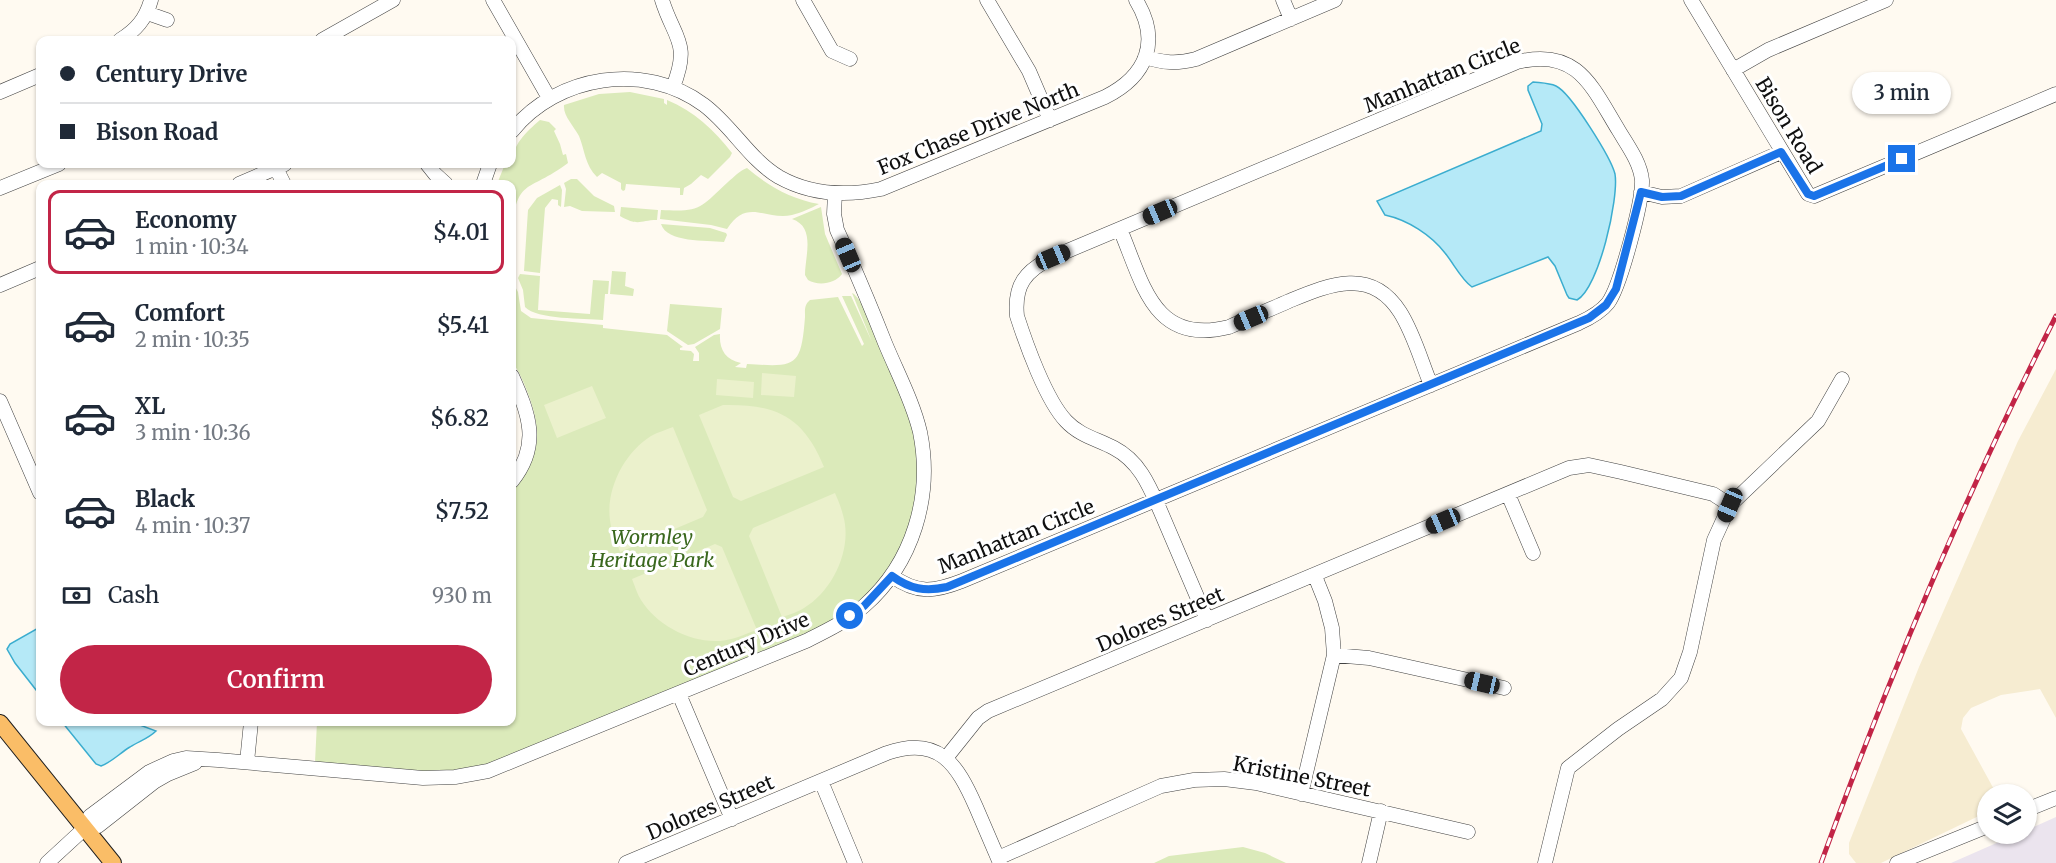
<!DOCTYPE html>
<html lang="en">
<head>
<meta charset="utf-8">
<style>
  body { margin:0; font-family:Merriweather,serif; background:#f2f2f3; color:#1f2937; height:100vh; display:flex; flex-direction:column; font-size:22px; white-space:nowrap }
  * { box-sizing:border-box; margin:0 }
  p { font-size:20px; color:#747a83 }
  .icon { flex:none; width:33px; height:33px; fill:none; stroke:currentColor; stroke-width:2; stroke-linecap:round; stroke-linejoin:round }
  .map { position:relative; flex:1; overflow:hidden }
  .drawer { position:absolute; left:36px; top:180px; width:480px; height:546px; display:flex; flex-direction:column; background:#fff; border-radius:12px; box-shadow:0 2px 4px #0004 }
  .drawer>* { flex:none }
  .guide { position:absolute; left:36px; top:36px; width:480px; height:132px; border-radius:12px; box-shadow:0 2px 4px #0004; display:grid; align-content:center; height:132px; padding:0 24px; background:#fff }
  .tools { position:absolute; left:1977px; top:784px; display:grid; gap:12px }
  .tools a { display:grid; place-items:center; width:60px; height:60px; border-radius:50%; background:#fff; box-shadow:0 2px 4px #0004; font-size:30px }
  .end { position:absolute; width:27px; height:27px; margin:-14px; border:8px solid #1a73e8; background:#fff; box-shadow:0 0 0 3px #fff }
  .from { border-radius:50% }
  .bubble { position:absolute; height:42px; border-radius:21px; background:#fff; box-shadow:0 2px 4px #0004; font-size:20px; font-weight:600; line-height:42px; text-align:center }
  .car { position:absolute; width:18px; height:36px; margin:-18px -9px; border-radius:8px; box-shadow:0 0 4px 2px #0007; background:linear-gradient(#222 24%,#8ab4d8 0 40%,#222 0 76%,#8ab4d8 0 86%,#222 0) }
  .guide b { display:flex; align-items:center; gap:21px; height:57px; font-size:22px }
  .guide b+b { border-top:2px solid #e0e1e3 }
  .guide i { width:15px; height:15px; background:#1f2937 }
  ul { padding:10px 0 0; list-style:none }
  li { display:flex; align-items:center; gap:18px; height:84px; margin:0 12px 9px; padding:0 12px; border:3px solid transparent; border-radius:12px }
  li div { flex:1 }
  li b { display:block; font-size:22px }
  li em { font-style:normal; font-weight:600 }
  li.selected { border-color:#c22547 }
  li>.icon { width:54px; height:54px; stroke-width:1.5 }
  .pay { display:flex; align-items:center; gap:15px; height:66px; padding:0 24px; font-size:22px }
  .pay p { margin-inline-start:auto }
  .cta { display:flex; gap:12px; margin-top:auto; padding:12px 24px }
  .cta a { flex:1; height:69px; border-radius:36px; background:#c22547; color:#fff; font-size:24px; font-weight:600; line-height:69px; text-align:center }
  .map>svg:first-child { display:block }
  .industrial { fill:#ebe4ee }
  .farmland { fill:#f6ecd1 }
  .green { fill:#dbeaba }
  .pitch { fill:#ebf1cc }
  .water { fill:#b5e9f7; stroke:#3badcf; stroke-width:1.5 }
  .lines { fill:none; stroke-linecap:round; stroke-linejoin:round }
  .minor-casing { stroke:#424242; stroke-width:15 }
  .major-casing { stroke:#202020; stroke-width:18 }
  .minor { stroke:#fff; stroke-width:14 }
  .major { stroke:#fabd67; stroke-width:16 }
  .rail-casing { stroke:#c22547; stroke-width:5 }
  .rail { stroke:#fff; stroke-width:3; stroke-dasharray:9; stroke-linecap:butt }
  .route { stroke:#1a73e8; stroke-width:8 }
  .labels { text-anchor:middle; dominant-baseline:central; stroke-width:6; stroke-linejoin:round; paint-order:stroke }
  .street-label { font-size:20px; fill:#0f0f0f; stroke:#fff }
  .park-label { font-size:20px; font-style:italic; fill:#3a681e; stroke:#fff }
</style>
</head>
<body>
<div class="map">
<svg width="2056" height="863" viewBox="0 0 2056 863">
  <rect width="100%" height="100%" fill="#fffaf1"/>
  <!-- industrial -->
  <path class="industrial" d="M 2056,817 L 2056,863 L 1951,863 L 2017,834 L 2026,834 L 2027,830 Z"/>
  <!-- farmland -->
  <path class="farmland" d="M 2056,369 L 2056,718 L 2040,689 L 2001,695 L 1971,708 L 1963,718 L 1961,729 L 1996,793 L 1996,795 L 1988,795 L 1987,812 L 1881,863 L 1856,863 L 1849,854 L 1849,843 L 1919,667 L 2018,441 Z"/>
  <!-- green -->
  <path class="green" d="M 630,92 L 664,99 L 664,103 L 667,105 L 667,100 C 694,111 714,130 732,153 L 730,157 L 708,179 L 701,175 L 691,184 L 684,188 L 683,195 L 680,195 L 680,188 L 626,184 L 625,190 L 623,191 L 621,189 L 621,183 L 602,173 L 597,177 C 585,165 585,151 579,136 C 574,126 563,116 564,105 L 599,94 Z
    M 540,120 L 549,122 L 556,129 L 554,131 L 560,144 L 563,155 L 566,154 L 568,163 C 527,194 515,176 512,238 L 512,184 L 497,184 L 505,164 L 512,164 C 512,145 526,132 540,120 Z
    M 747,168 C 768,186 791,199 819,204 C 811,208 801,213 792,215 C 766,221 747,197 727,229 L 711,225 L 660,219 L 661,210 C 701,212 699,209 728,182 C 734,177 739,171 747,168 Z
    M 571,179 L 577,179 L 594,196 L 614,206 L 615,212 L 582,211 L 570,206 L 564,207 L 566,189 L 564,183 Z
    M 560,185 L 562,190 L 561,207 L 558,205 L 558,200 L 552,199 L 545,208 L 540,273 L 524,271 L 528,210 L 537,198 Z
    M 621,207 L 658,210 L 657,220 C 640,220 639,227 620,216 Z
    M 821,207 L 825,234 L 842,274 C 835,284 818,286 808,280 L 805,275 C 805,256 816,227 792,219 Z
    M 661,224 L 710,228 L 726,233 L 727,235 L 724,242 C 706,240 667,243 661,224 Z
    M 612,271 L 626,272 L 625,286 L 634,289 L 633,296 L 610,294 Z
    M 520,274 L 540,276 L 538,310 L 590,314 L 593,280 L 609,281 L 608,294 L 605,294 L 603,320 C 584,318 537,320 525,307 L 523,290 L 518,278 Z
    M 512,281 L 518,292 L 521,311 L 531,318 L 603,325 L 603,328 L 667,335 L 683,347 L 680,348 L 680,350 L 691,351 L 694,354 L 693,361 L 699,361 L 699,353 L 695,347 L 714,335 L 720,334 C 719,349 725,360 741,363 L 735,367 L 746,368 L 747,364 C 796,367 801,368 805,317 C 805,310 804,305 810,300 L 838,297 L 862,346 L 864,344 L 842,296 L 851,296 L 872,342 L 852,293 L 854,294 C 869,308 879,345 887,364 C 895,384 905,404 912,424 C 929,477 912,541 877,584 C 865,599 848,610 832,622 L 502,761 L 473,769 L 440,773 L 315,762 L 317,722 L 512,722 L 512,489 C 526,477 537,455 537,436 C 538,414 524,379 512,361 Z
    M 670,304 L 722,308 L 720,329 L 694,344 L 688,345 L 667,331 Z
    M 1243,847 L 1265,853 L 1286,863 L 1154,863 L 1169,856 Z"/>
  <!-- pitch -->
  <path class="pitch" d="M 762,373 L 796,376 L 794,397 L 761,395 Z
    M 717,379 L 754,382 L 753,398 L 716,395 Z
    M 592,386 L 606,418 L 557,438 L 544,405 Z
    M 723,405 C 776,404 803,416 824,467 L 741,501 L 733,497 L 699,415 Z
    M 673,427 L 707,510 L 703,517 L 620,552 C 618,545 614,537 612,530 C 602,496 622,454 651,436 C 658,432 666,430 673,427 Z
    M 835,493 C 838,500 841,507 843,515 C 853,548 833,591 804,608 C 798,612 789,615 782,617 L 749,536 L 753,528 Z
    M 715,544 L 722,547 L 757,630 C 750,632 742,636 735,638 C 702,649 659,629 641,600 C 637,594 635,586 632,579 Z"/>
  <!-- water -->
  <path class="water" d="M 1533,82 C 1541,83 1549,83 1556,86 C 1571,93 1611,158 1615,174 C 1619,198 1599,288 1577,300 L 1569,298 L 1567,295 L 1555,266 L 1548,257 L 1472,287 C 1461,279 1454,264 1445,253 C 1431,235 1408,220 1385,215 L 1377,201 L 1541,131 L 1542,124 L 1528,90 L 1528,86 Z
    M 40,627 L 40,695 L 15,663 L 7,649 L 10,644 Z
    M 62,722 L 132,722 L 156,731 C 148,739 139,741 130,747 C 120,753 112,762 101,766 L 96,764 Z"/>
  <g class="lines">
    <!-- minor casing -->
    <g class="minor-casing">
      <path id="minor" d="M 493,0 L 549,98
        M 662,0 C 674,39 691,42 673,87
        M 803,0 L 832,51 L 850,59
        M 987,0 L 1029,71 L 1050,120
        M 1283,0 L 1291,19
        M 1691,0 L 1808,194 L 1814,196 L 2056,94
        M 147,13 L 167,20
        M 120,40 C 136,30 146,19 151,0
        M 322,40 L 393,0
        M 1145,57 C 1163,63 1177,64 1196,59 L 1335,0
        M 1733,70 L 1768,50 L 1886,0
        M 0,92 L 40,75
        M 512,131 C 557,75 645,61 704,105 C 732,126 749,159 779,177 C 811,195 847,196 881,189 L 1105,97 C 1147,76 1161,41 1136,0
        M 427,164 L 435,174 L 446,184
        M 276,168 L 284,184
        M 239,184 L 285,164
        M 483,184 L 490,164
        M 0,188 L 59,164
        M 1641,192 L 1662,197 L 1681,196 L 1781,152
        M 1120,229 C 1143,283 1153,346 1229,327 C 1249,318 1269,310 1289,301 C 1328,285 1371,266 1400,312 C 1414,334 1421,361 1431,385
        M 0,285 L 40,268
        M 512,376 C 529,414 541,445 512,481
        M 0,401 L 40,493
        M 1508,494 L 1533,553
        M 892,576 C 917,594 934,592 962,581 L 1579,323 C 1590,318 1601,312 1608,303 C 1620,287 1643,201 1642,180 C 1640,162 1628,146 1619,131 C 1592,87 1578,47 1517,62 L 1053,257 C 1025,271 1014,285 1017,316 C 1026,344 1046,400 1066,421 C 1080,436 1097,439 1114,448 C 1139,461 1149,485 1160,510 L 1207,620
        M 1334,655 L 1369,658 L 1504,688
        M 679,694 L 732,819
        M 946,758 L 978,718 L 988,711 L 1569,468 L 1589,465 L 1621,472 L 1713,494 L 1730,505
        M 247,762 L 251,722
        M 821,781 L 855,863
        M 1301,794 L 1334,655 L 1332,628 L 1325,601 L 1315,576
        M 2026,810 L 2056,798
        M 85,828 L 98,826 L 154,782 L 168,774 L 195,763
        M 998,858 L 1161,786 L 1194,780 L 1224,779 L 1256,783 L 1468,832
        M 47,863 L 85,828 L 90,816 L 149,772 L 173,761 L 186,758 L 218,760 L 423,778 L 455,777 L 488,771 L 806,641 C 826,631 847,621 864,606 C 913,563 933,496 920,432 C 913,402 897,372 885,343 C 870,305 854,267 837,230 L 834,214 L 835,193
        M 626,863 L 887,753 C 939,735 957,764 976,807 C 984,826 992,844 1000,863
        M 1369,863 L 1381,811
        M 1545,863 L 1568,768 L 1618,729 L 1662,699 L 1681,678 L 1690,652 L 1714,540 L 1730,505 L 1818,421 L 1842,379
        M 1897,863 L 1988,826"/>
    </g>
    <!-- major casing -->
    <g class="major-casing">
      <path id="major" d="M 0,723 L 113,863"/>
    </g>
    <!-- minor -->
    <use href="#minor" class="minor"/>
    <!-- major -->
    <use href="#major" class="major"/>
    <!-- rail casing -->
    <g class="rail-casing">
      <path id="rail" d="M 1821,863 C 1889,676 1966,493 2056,316"/>
    </g>
    <!-- rail -->
    <use href="#rail" class="rail"/>
  </g>
  <g class="lines">
    <!-- route -->
    <path class="route" d="M 850,616 L 864,606 L 892,576 C 910,589 925,592 947,587 L 1589,318 L 1606,305 L 1616,289 L 1641,192 L 1662,197 L 1681,196 L 1781,152 L 1808,194 L 1814,196 L 1902,159"/>
  </g>
  <g class="labels">
    <!-- street labels -->
    <g class="street-label">
      <text transform="translate(1442 75) rotate(-22)">Manhattan Circle</text>
      <text transform="translate(1789 125) rotate(59)">Bison Road</text>
      <text transform="translate(978 128) rotate(-22)">Fox Chase Drive North</text>
      <text transform="translate(1016 536) rotate(-22)">Manhattan Circle</text>
      <text transform="translate(1160 619) rotate(-23)">Dolores Street</text>
      <text transform="translate(746 644) rotate(-23)">Century Drive</text>
      <text transform="translate(1302 776) rotate(11)">Kristine Street</text>
      <text transform="translate(710 807) rotate(-23)">Dolores Street</text>
    </g>
    <!-- park labels -->
    <g class="park-label">
      <text x="652" y="536">Wormley<tspan x="652" dy="23">Heritage Park</tspan></text>
    </g>
  </g>
</svg>
<div class="tools">
<a><svg class="icon" aria-label="layers" viewBox="0 0 24 24"><path d="M12 4l9 5-9 5-9-5zM3 14l9 5 9-5"/></svg></a>
</div>
<i class="end from" style="left:850px;top:616px"></i>
<i class="end" style="left:1902px;top:159px"></i>
<div class="bubble" style="left:1852px;top:72px;width:99px">3 min</div>
<i class="car" style="left:1160px;top:212px;rotate:247deg"></i>
<i class="car" style="left:848px;top:255px;rotate:337deg"></i>
<i class="car" style="left:1053px;top:257px;rotate:67deg"></i>
<i class="car" style="left:1251px;top:318px;rotate:247deg"></i>
<i class="car" style="left:1730px;top:505px;rotate:203deg"></i>
<i class="car" style="left:1443px;top:521px;rotate:247deg"></i>
<i class="car" style="left:1482px;top:683px;rotate:283deg"></i>
<div class="guide">
<b><i class="from"></i>Century Drive</b>
<b><i></i>Bison Road</b>
</div>
<section class="drawer">
<ul>
<li class="selected"><svg class="icon" aria-label="car" viewBox="0 0 24 24"><path d="M5 17H2v-5l4-1 3-4h7l3 4 3 1v5h-3M9 17h6M6 11h13"/><circle cx="7" cy="17" r="2"/><circle cx="17" cy="17" r="2"/></svg><div><b>Economy</b><p>1 min · 10:34</p></div><em>$4.01</em></li>
<li><svg class="icon" aria-label="car" viewBox="0 0 24 24"><path d="M5 17H2v-5l4-1 3-4h7l3 4 3 1v5h-3M9 17h6M6 11h13"/><circle cx="7" cy="17" r="2"/><circle cx="17" cy="17" r="2"/></svg><div><b>Comfort</b><p>2 min · 10:35</p></div><em>$5.41</em></li>
<li><svg class="icon" aria-label="car" viewBox="0 0 24 24"><path d="M5 17H2v-5l4-1 3-4h7l3 4 3 1v5h-3M9 17h6M6 11h13"/><circle cx="7" cy="17" r="2"/><circle cx="17" cy="17" r="2"/></svg><div><b>XL</b><p>3 min · 10:36</p></div><em>$6.82</em></li>
<li><svg class="icon" aria-label="car" viewBox="0 0 24 24"><path d="M5 17H2v-5l4-1 3-4h7l3 4 3 1v5h-3M9 17h6M6 11h13"/><circle cx="7" cy="17" r="2"/><circle cx="17" cy="17" r="2"/></svg><div><b>Black</b><p>4 min · 10:37</p></div><em>$7.52</em></li>
</ul>
<div class="pay"><svg class="icon" aria-label="cash" viewBox="0 0 24 24"><path d="M3 7h18v10H3z"/><circle cx="12" cy="12" r="2"/></svg>Cash<p>930 m</p></div>
<div class="cta"><a>Confirm</a></div>
</section>
</div>
</body>
</html>
